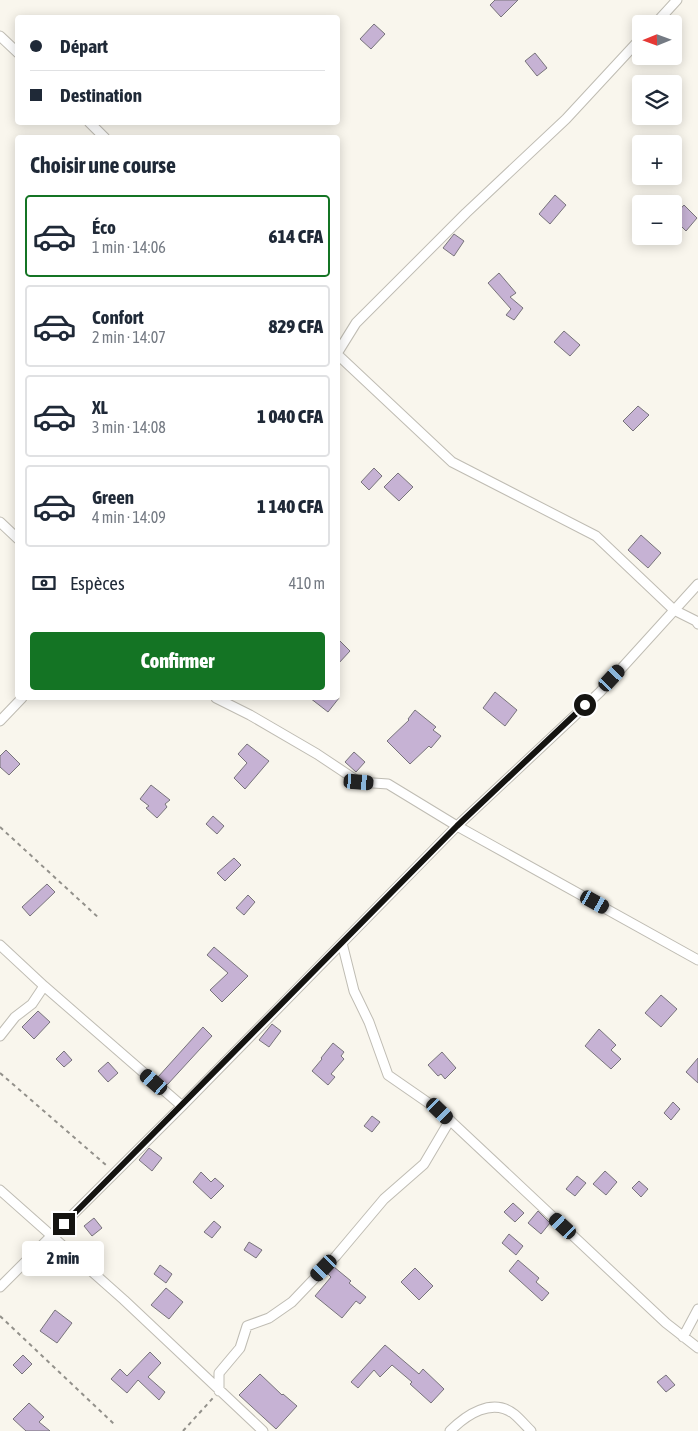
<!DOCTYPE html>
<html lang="fr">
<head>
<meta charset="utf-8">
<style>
  body { margin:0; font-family:"Asap Condensed",sans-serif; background:#f6f6f7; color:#1f2937; height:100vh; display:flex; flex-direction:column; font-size:19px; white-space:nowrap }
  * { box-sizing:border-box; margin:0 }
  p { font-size:16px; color:#747a83 }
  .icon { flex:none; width:28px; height:28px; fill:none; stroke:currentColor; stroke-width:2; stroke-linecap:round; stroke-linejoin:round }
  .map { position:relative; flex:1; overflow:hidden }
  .sheet { position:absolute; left:15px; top:135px; width:325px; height:565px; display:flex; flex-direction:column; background:#fff; border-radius:5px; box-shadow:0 2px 12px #0003 }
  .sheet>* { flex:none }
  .hud { position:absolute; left:15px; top:15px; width:325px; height:110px; border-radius:5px; box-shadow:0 2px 12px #0003; display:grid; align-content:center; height:110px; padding:0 15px; background:#fff }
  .needle { width:32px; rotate:269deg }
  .tools { position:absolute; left:632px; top:15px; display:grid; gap:10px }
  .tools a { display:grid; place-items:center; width:50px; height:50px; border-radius:5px; background:#fff; box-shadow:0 2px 12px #0003; font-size:25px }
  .end { position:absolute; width:22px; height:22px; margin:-11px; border:6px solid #151411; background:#fff; box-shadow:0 0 0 2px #fff }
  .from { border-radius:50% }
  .bubble { position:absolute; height:35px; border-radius:5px; background:#fff; box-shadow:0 2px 12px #0003; font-size:16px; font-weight:800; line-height:35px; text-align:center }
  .car { position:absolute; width:15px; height:30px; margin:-15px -8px; border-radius:6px; box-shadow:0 0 4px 1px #0007; background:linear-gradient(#222 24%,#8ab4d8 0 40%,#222 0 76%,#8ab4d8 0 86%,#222 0) }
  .hud b { display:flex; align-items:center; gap:18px; height:48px; font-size:19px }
  .hud b+b { border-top:1px solid #e0e1e3 }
  .hud i { width:12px; height:12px; background:#1f2937 }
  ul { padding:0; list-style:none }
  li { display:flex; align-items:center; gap:15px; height:82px; margin:0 10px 8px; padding:0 5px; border:2px solid #e0e1e3; border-radius:5px }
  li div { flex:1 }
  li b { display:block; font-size:19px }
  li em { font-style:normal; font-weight:800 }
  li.on { border-color:#147424 }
  li>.icon { width:45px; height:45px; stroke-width:1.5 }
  h2 { padding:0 15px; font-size:22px; line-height:60px }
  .pay { display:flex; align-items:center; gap:12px; height:55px; padding:0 15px; font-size:19px }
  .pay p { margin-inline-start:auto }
  .action { display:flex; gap:10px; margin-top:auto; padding:10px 15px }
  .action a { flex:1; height:58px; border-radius:5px; background:#147424; color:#fff; font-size:20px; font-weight:800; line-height:58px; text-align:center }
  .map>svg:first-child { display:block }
  .building { fill:#c6b2d4; stroke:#78747b }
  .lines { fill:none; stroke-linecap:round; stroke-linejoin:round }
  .minor-casing { stroke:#bfbcb3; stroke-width:11 }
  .path { stroke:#93918b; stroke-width:2; stroke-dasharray:4 4; stroke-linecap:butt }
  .minor { stroke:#fff; stroke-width:9 }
  .route { stroke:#151411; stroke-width:6 }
</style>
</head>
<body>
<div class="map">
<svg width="698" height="1431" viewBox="0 0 698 1431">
  <rect width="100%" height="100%" fill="#f9f6ed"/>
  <!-- building -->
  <path class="building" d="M 495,0 L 518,0 L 501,17 L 490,5 Z
    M 374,24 L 385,34 L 371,49 L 360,39 Z
    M 535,53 L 547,68 L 537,76 L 525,61 Z
    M 555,195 L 566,205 L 550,224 L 539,214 Z
    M 684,205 L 697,218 L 686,231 L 674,219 L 674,216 Z
    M 454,234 L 464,241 L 454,256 L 443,248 Z
    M 499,273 L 516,293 L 510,297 L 523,308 L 514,320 L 506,315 L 511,309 L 488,283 Z
    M 564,331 L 580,345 L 570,356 L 554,342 Z
    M 638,406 L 649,415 L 633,431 L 623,421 Z
    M 374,468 L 382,476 L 369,490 L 361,482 Z
    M 398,473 L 413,487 L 399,501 L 384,487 Z
    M 641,535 L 661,553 L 648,568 L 628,550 Z
    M 338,639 L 350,651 L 338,664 Z
    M 495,692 L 517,710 L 505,726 L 483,708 Z
    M 310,698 L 339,698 L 328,712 Z
    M 415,710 L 436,727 L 433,730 L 441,736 L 431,748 L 429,746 L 410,764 L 387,741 L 409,720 L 408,719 Z
    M 247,744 L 269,761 L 245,789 L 234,778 L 247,763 L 238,754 Z
    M 6,750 L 20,764 L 9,775 L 0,767 L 0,756 Z
    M 354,752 L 365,762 L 356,772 L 345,762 Z
    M 151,785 L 170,800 L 165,804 L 167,807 L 157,818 L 146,808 L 149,806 L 140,799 Z
    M 213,816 L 224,826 L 217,834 L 206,824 Z
    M 234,858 L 241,865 L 225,881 L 217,873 Z
    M 47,884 L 55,892 L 30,916 L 22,907 Z
    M 248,895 L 255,902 L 244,915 L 236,908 Z
    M 214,947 L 248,976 L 222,1002 L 210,990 L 228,973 L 207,955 Z
    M 661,995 L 677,1009 L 661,1027 L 645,1013 Z
    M 38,1011 L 50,1022 L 34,1039 L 22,1027 Z
    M 272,1024 L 281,1031 L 269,1047 L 259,1040 Z
    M 203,1027 L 212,1036 L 167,1085 L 158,1077 Z
    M 599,1029 L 616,1045 L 611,1050 L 621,1059 L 611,1069 L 585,1046 Z
    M 333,1043 L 344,1052 L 341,1056 L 344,1059 L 331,1074 L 335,1077 L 328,1085 L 312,1071 L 322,1059 L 321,1058 Z
    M 64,1051 L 72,1060 L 64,1067 L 56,1059 Z
    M 442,1052 L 456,1068 L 445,1079 L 441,1074 L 438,1076 L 428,1065 Z
    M 698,1058 L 698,1083 L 686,1072 Z
    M 108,1062 L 118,1073 L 108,1082 L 98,1071 Z
    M 673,1102 L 680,1109 L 671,1120 L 664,1113 Z
    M 372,1116 L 380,1122 L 372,1132 L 364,1126 Z
    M 149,1148 L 162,1158 L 152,1171 L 139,1160 Z
    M 605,1171 L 617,1182 L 606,1195 L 593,1184 Z
    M 201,1172 L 211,1182 L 215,1178 L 224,1186 L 211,1199 L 193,1182 Z
    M 577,1176 L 586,1183 L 575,1196 L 566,1189 Z
    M 639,1181 L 648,1189 L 641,1197 L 632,1188 Z
    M 513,1203 L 524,1213 L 515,1222 L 504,1212 Z
    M 538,1211 L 550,1223 L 541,1234 L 528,1223 Z
    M 94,1218 L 102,1228 L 92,1236 L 84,1226 Z
    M 214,1221 L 221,1227 L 212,1238 L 204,1232 Z
    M 509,1234 L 523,1246 L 516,1255 L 502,1243 Z
    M 249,1242 L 262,1250 L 256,1258 L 244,1250 Z
    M 518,1260 L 539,1278 L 536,1282 L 549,1293 L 542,1301 L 509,1271 Z
    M 160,1265 L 172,1274 L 166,1283 L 154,1274 Z
    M 334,1267 L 351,1281 L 349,1283 L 366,1297 L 360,1304 L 356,1301 L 342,1318 L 315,1296 L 331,1277 L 328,1274 Z
    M 415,1268 L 433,1286 L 419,1300 L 401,1282 Z
    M 166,1288 L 183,1302 L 169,1319 L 151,1305 Z
    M 55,1310 L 72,1323 L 57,1343 L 40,1331 Z
    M 385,1345 L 419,1374 L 423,1369 L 444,1389 L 431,1403 L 410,1384 L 412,1382 L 392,1365 L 380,1377 L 374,1370 L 358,1388 L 351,1382 Z
    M 150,1352 L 161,1363 L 148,1377 L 165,1392 L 159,1400 L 138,1380 L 127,1393 L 111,1379 L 120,1369 L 127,1376 Z
    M 23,1355 L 32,1364 L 22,1374 L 13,1365 Z
    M 260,1374 L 282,1395 L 283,1394 L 297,1406 L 276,1429 L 239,1395 Z
    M 666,1375 L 675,1385 L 666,1392 L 657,1382 Z
    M 29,1403 L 44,1417 L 39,1422 L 50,1431 L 26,1431 L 13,1419 Z"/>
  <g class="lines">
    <!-- minor casing -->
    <g class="minor-casing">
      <path id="minor" d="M 655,24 L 677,0
        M 0,36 L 18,53
        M 89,122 L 105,138
        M 338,352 L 356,323 L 466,213 L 566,119 L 641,38
        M 338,355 L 452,462 L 596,536 L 674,610 L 696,621 L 698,624
        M 0,522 L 18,539
        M 216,698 L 250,715 L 317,754 L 359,782 L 388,784 L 457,826 L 698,960
        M 0,721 L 22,698
        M 342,943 L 354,991 L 369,1022 L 388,1075 L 440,1111 L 666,1323 L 698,1348
        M 0,945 L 44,986 L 182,1106
        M 0,1036 L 15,1017 L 32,1004 L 44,986
        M 0,1190 L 124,1300 L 263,1431
        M 0,1287 L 182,1106 L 457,826 L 600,692 L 698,584
        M 683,1337 L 698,1309
        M 219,1391 L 219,1373 L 240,1348 L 247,1326 L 269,1318 L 292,1302 L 336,1256 L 384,1199 L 424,1164 L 450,1120
        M 450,1431 C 466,1415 492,1397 514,1414 C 520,1419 525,1425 531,1431"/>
    </g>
    <!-- path -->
    <path class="path" d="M 0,827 L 100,919
      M 0,1073 L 106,1165
      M 0,1316 L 114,1424
      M 183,1431 L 213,1398"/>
    <!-- minor -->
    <use href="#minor" class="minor"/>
  </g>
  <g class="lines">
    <!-- route -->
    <path class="route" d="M 64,1224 L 457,826 L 585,705"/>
  </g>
</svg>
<div class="tools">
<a><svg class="needle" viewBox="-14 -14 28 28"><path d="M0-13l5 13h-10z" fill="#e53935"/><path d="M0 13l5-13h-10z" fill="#747a83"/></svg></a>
<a><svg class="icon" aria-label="layers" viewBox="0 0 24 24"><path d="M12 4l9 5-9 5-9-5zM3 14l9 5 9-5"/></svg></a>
<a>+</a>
<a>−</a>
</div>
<i class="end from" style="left:585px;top:705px"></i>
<i class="end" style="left:64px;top:1224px"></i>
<div class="bubble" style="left:22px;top:1241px;width:82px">2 min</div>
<i class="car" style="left:612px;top:678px;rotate:43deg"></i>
<i class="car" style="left:359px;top:782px;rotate:95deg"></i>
<i class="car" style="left:595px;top:902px;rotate:119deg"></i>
<i class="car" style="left:154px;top:1082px;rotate:311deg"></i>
<i class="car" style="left:440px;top:1111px;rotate:134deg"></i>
<i class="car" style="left:563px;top:1226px;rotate:313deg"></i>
<i class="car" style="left:324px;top:1268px;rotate:224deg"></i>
<div class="hud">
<b><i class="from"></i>Départ</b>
<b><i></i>Destination</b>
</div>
<section class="sheet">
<h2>Choisir une course</h2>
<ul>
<li class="on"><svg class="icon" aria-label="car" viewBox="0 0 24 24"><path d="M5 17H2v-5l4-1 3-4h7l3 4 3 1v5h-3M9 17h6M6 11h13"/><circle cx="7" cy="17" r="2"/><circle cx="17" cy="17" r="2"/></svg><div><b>Éco</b><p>1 min · 14:06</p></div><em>614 CFA</em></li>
<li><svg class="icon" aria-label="car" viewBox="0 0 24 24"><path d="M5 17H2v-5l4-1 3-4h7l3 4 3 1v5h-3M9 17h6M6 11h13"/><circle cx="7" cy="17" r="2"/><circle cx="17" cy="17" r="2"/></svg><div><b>Confort</b><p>2 min · 14:07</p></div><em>829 CFA</em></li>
<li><svg class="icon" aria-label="car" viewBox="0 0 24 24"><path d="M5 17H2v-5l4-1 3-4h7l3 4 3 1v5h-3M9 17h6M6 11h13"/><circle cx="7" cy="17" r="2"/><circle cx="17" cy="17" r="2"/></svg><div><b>XL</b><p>3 min · 14:08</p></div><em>1 040 CFA</em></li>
<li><svg class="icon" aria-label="car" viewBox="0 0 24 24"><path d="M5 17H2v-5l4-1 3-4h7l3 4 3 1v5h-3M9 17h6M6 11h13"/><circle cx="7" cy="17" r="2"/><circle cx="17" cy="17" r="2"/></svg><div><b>Green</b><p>4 min · 14:09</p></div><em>1 140 CFA</em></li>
</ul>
<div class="pay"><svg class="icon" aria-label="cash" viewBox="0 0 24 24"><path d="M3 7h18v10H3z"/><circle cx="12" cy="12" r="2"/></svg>Espèces<p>410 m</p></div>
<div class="action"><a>Confirmer</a></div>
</section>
</div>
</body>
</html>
